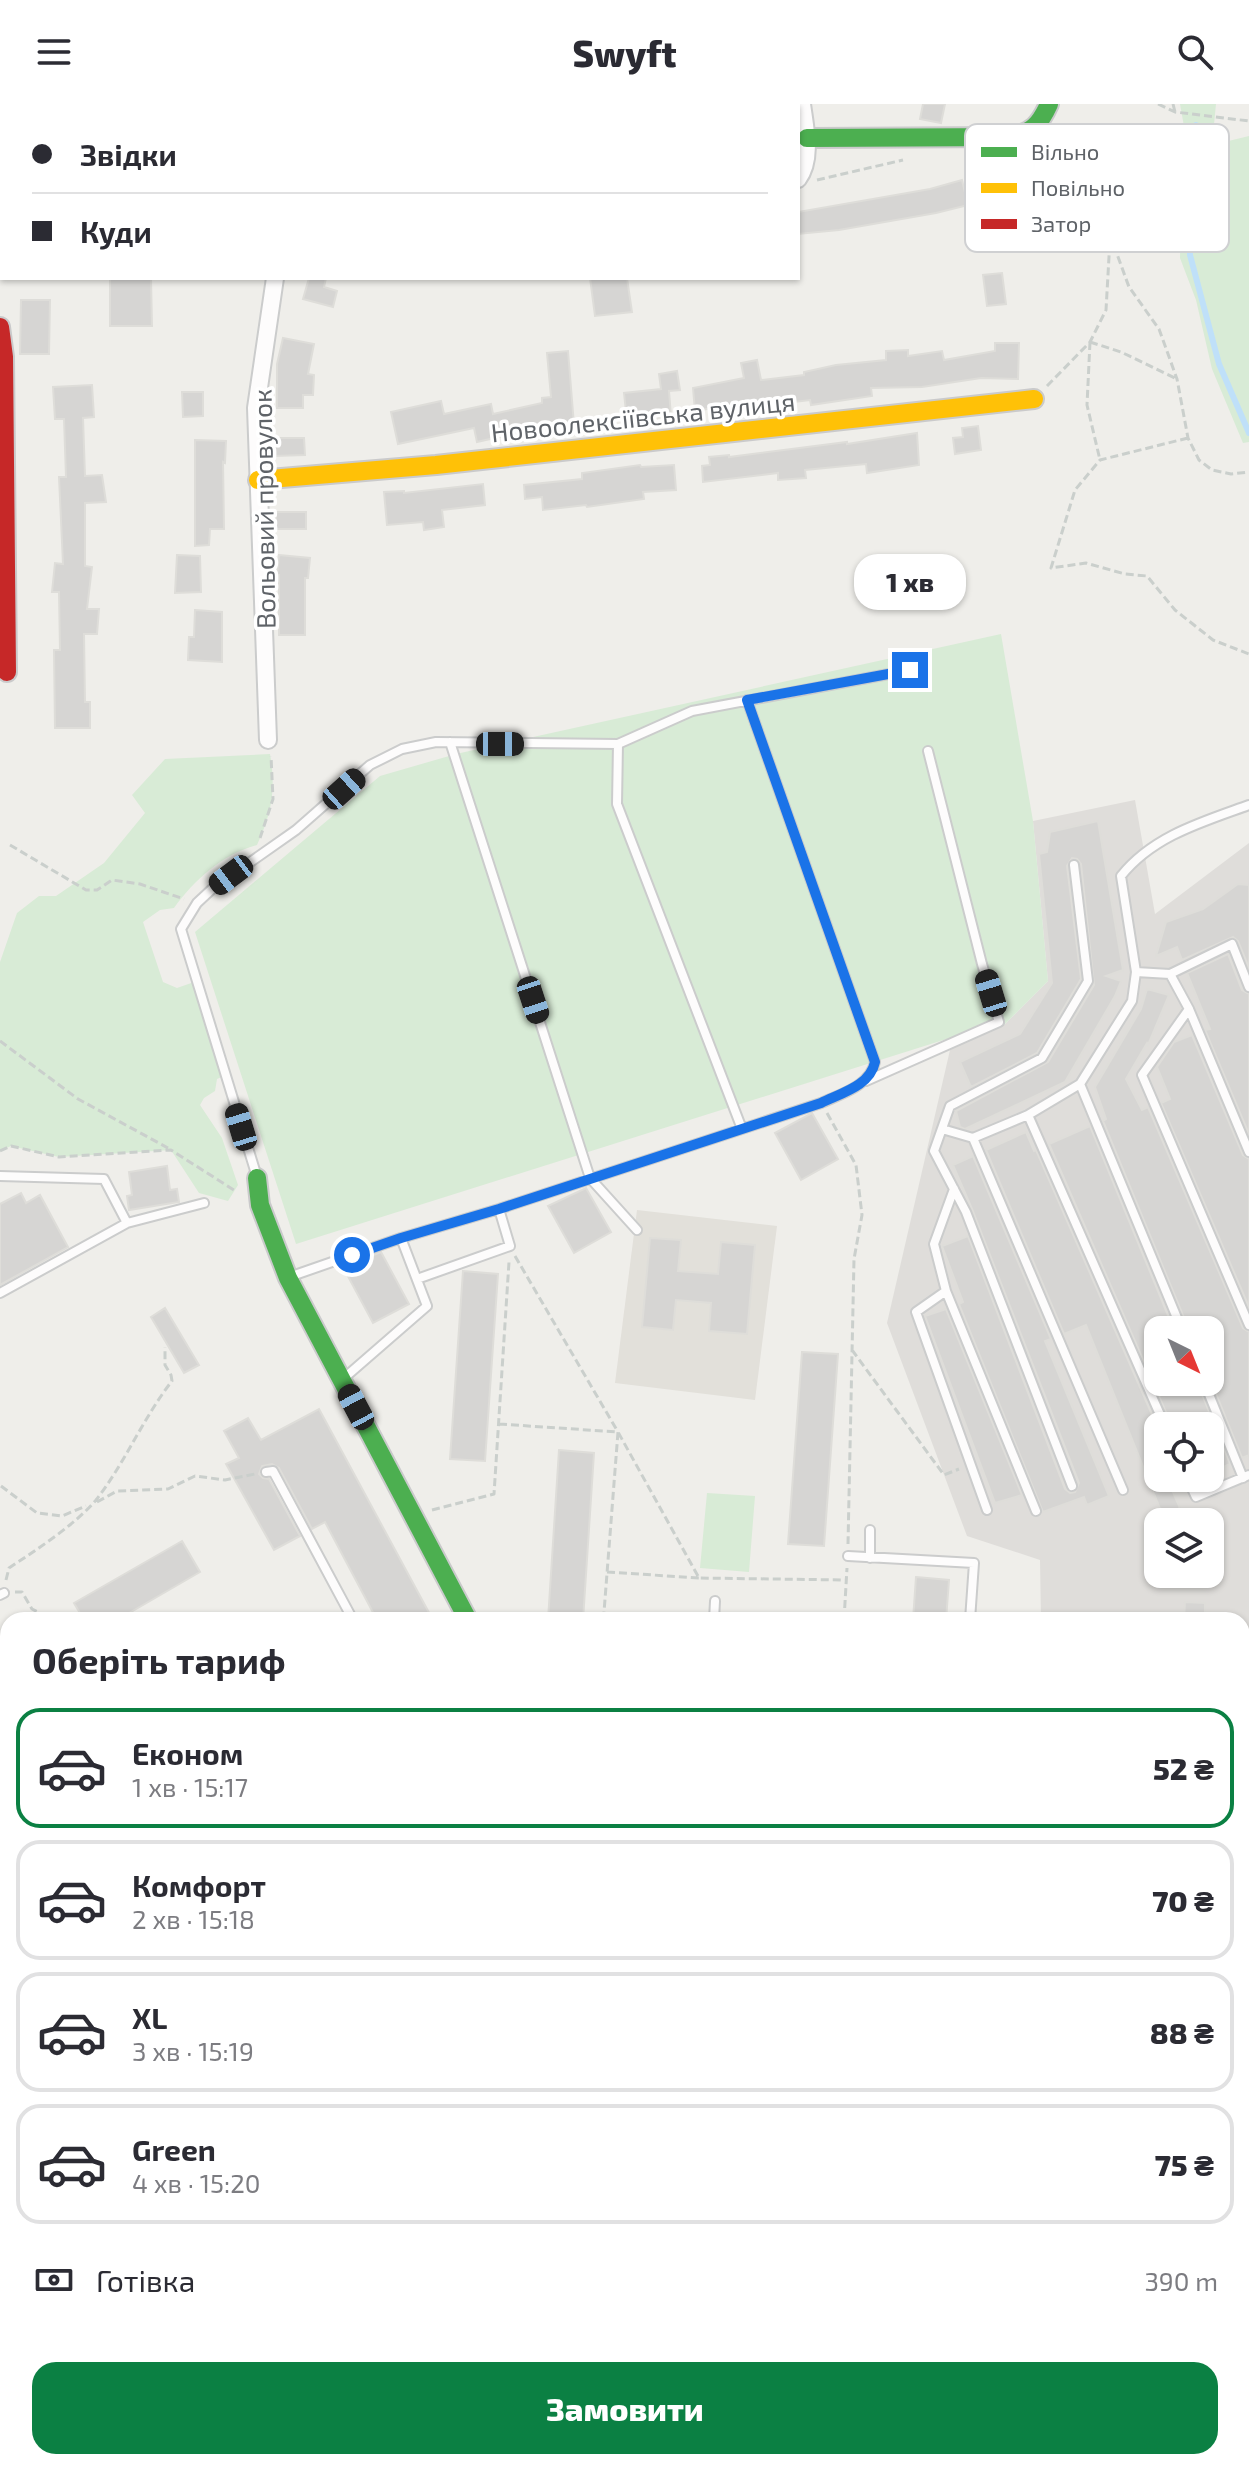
<!DOCTYPE html>
<html lang="uk">
<head>
<meta charset="utf-8">
<style>
  body { margin:0; font-family:"Exo 2",sans-serif; background:#f2f2f3; color:#2b2b33; height:100vh; display:flex; flex-direction:column; font-size:30px; white-space:nowrap }
  * { box-sizing:border-box; margin:0 }
  p { font-size:26px; color:#7c7c81 }
  .icon { flex:none; width:44px; height:44px; fill:none; stroke:currentColor; stroke-width:2; stroke-linecap:round; stroke-linejoin:round }
  .map { position:relative; flex:1; overflow:hidden }
  .details { position:absolute; left:0px; top:1508px; width:1250px; height:858px; display:flex; flex-direction:column; background:#fff; border-radius:24px 24px 0 0; box-shadow:0 2px 6px #0004 }
  .details>* { flex:none }
  .guide { position:absolute; left:0px; top:0px; width:800px; height:176px; box-shadow:0 2px 6px #0004; display:grid; align-content:center; height:176px; padding:0 32px; background:#fff }
  .needle { width:52px; rotate:137deg }
  .buttons { position:absolute; left:1144px; top:1212px; display:grid; gap:16px }
  .buttons a { display:grid; place-items:center; width:80px; height:80px; border-radius:16px; background:#fff; box-shadow:0 2px 6px #0004; font-size:40px }
  .end { position:absolute; width:36px; height:36px; margin:-18px; border:10px solid #1a73e8; background:#fff; box-shadow:0 0 0 4px #fff }
  .from { border-radius:50% }
  .bubble { position:absolute; height:56px; border-radius:24px; background:#fff; box-shadow:0 2px 6px #0004; font-size:26px; font-weight:800; line-height:56px; text-align:center }
  .car { position:absolute; width:24px; height:48px; margin:-24px -12px; border-radius:10px; box-shadow:0 0 6px 2px #0007; background:linear-gradient(#222 24%,#8ab4d8 0 40%,#222 0 76%,#8ab4d8 0 86%,#222 0) }
  .guide b { display:flex; align-items:center; gap:28px; height:76px; font-size:30px }
  .guide b+b { border-top:2px solid #e1e1e2 }
  .guide i { width:20px; height:20px; background:#2b2b33 }
  ul { padding:0; list-style:none }
  li { display:flex; align-items:center; gap:24px; height:120px; margin:0 16px 12px; padding:0 16px; border:4px solid #e1e1e2; border-radius:24px }
  li div { flex:1 }
  li b { display:block; font-size:30px }
  li em { font-style:normal; font-weight:800 }
  li.on { border-color:#0b8043 }
  li>.icon { width:72px; height:72px; stroke-width:1.5 }
  h2 { padding:0 32px; font-size:36px; line-height:96px }
  .pay { display:flex; align-items:center; gap:20px; height:88px; padding:0 32px; font-size:30px }
  .pay p { margin-inline-start:auto }
  .cta { display:flex; gap:16px; margin-top:auto; padding:16px 32px }
  .cta a { flex:1; height:92px; border-radius:24px; background:#0b8043; color:#fff; font-size:32px; font-weight:800; line-height:92px; text-align:center }
  header { display:flex; justify-content:space-between; align-items:center; height:104px; padding:0 32px; background:#fff; font-size:36px; font-weight:800 }
  .map>svg:first-child { display:block }
  .industrial { fill:#dfddda; fill-rule:evenodd }
  .education { fill:#e2e0da }
  .green { fill:#d8ebd6 }
  .lines { fill:none; stroke-linecap:round; stroke-linejoin:round }
  .stream { stroke:#bfe0f9; stroke-width:6 }
  .building { fill:#d6d5d3; stroke:#deddd9; stroke-width:2 }
  .lane-casing { stroke:#cbcccc; stroke-width:12 }
  .street-casing { stroke:#cbcccc; stroke-width:20 }
  .fast-casing { stroke:#cacacb; stroke-width:22 }
  .slow-casing { stroke:#cacacb; stroke-width:22 }
  .jam-casing { stroke:#cacacb; stroke-width:22 }
  .path { stroke:#cacfcc; stroke-width:3; stroke-dasharray:8 4; stroke-linecap:butt }
  .lane { stroke:#fdfcfc; stroke-width:8 }
  .street { stroke:#fdfcfc; stroke-width:16 }
  .fast { stroke:#4caf50; stroke-width:18 }
  .slow { stroke:#ffc107; stroke-width:18 }
  .jam { stroke:#c62828; stroke-width:18 }
  .route { stroke:#1a73e8; stroke-width:10 }
  .labels { text-anchor:middle; dominant-baseline:central; stroke-width:7; stroke-linejoin:round; paint-order:stroke }
  .street-label { font-size:26px; fill:#5f6368; stroke:#fff }
  .key { fill:#fff; stroke:#cfd0d2; stroke-width:2 }
  .key-label { font-size:22px; fill:#5f6368 }
</style>
</head>
<body>
<header><svg class="icon" aria-label="menu" viewBox="0 0 24 24"><path d="M4 6h16M4 12h16M4 18h16"/></svg>Swyft<svg class="icon" aria-label="search" viewBox="0 0 24 24"><circle cx="10" cy="10" r="6"/><path d="M15 15l6 6"/></svg></header>
<div class="map">
<svg width="1249" height="2365" viewBox="0 0 1249 2365">
  <rect width="100%" height="100%" fill="#efeeea"/>
  <!-- industrial -->
  <path class="industrial" d="M 1135,696 L 1155,810 L 1249,739 L 1249,1604 L 1242,1608 L 1242,1516 L 1041,1516 L 1040,1456 L 967,1432 L 887,1219 L 953,933 L 1004,921 L 1048,877 L 1033,717 ZM 1158,1226 L 1210,1226 L 1210,1278 L 1158,1278 ZM 1158,1322 L 1210,1322 L 1210,1374 L 1158,1374 ZM 1158,1418 L 1210,1418 L 1210,1470 L 1158,1470 Z"/>
  <!-- education -->
  <path class="education" d="M 637,1106 L 777,1122 L 755,1296 L 615,1279 Z"/>
  <!-- green -->
  <path class="green" d="M 1180,0 L 1216,0 L 1212,41 L 1249,32 L 1249,338 L 1243,339 L 1212,265 L 1196,196 L 1180,154 L 1181,95 L 1191,62 Z
    M 1001,530 L 1033,717 L 1048,877 L 1004,921 L 953,933 L 296,1140 L 195,828 L 380,672 L 456,650 Z
    M 270,650 C 276,686 272,708 257,741 C 223,750 194,776 174,804 L 160,806 L 143,818 L 163,878 L 177,884 L 197,877 L 226,971 L 217,975 L 215,987 L 204,994 L 200,1001 L 222,1034 L 238,1081 L 228,1097 L 199,1089 L 171,1046 L 59,1053 L 11,1042 L 0,1047 L 0,858 L 17,809 L 39,792 L 56,792 L 104,759 L 145,709 L 132,691 L 165,655 Z
    M 707,1389 L 755,1392 L 749,1468 L 700,1464 Z"/>
  <g class="lines">
    <!-- stream -->
    <path class="stream" d="M 1196,21 L 1201,61 L 1189,101 L 1190,151 L 1219,260 L 1249,329"/>
  </g>
  <!-- building -->
  <path class="building" d="M 923,0 L 945,0 L 941,19 L 920,15 Z
    M 962,76 L 968,101 L 936,109 L 839,126 L 798,130 L 798,108 L 930,85 Z
    M 1002,169 L 1006,200 L 987,202 L 983,171 Z
    M 110,174 L 151,174 L 152,222 L 110,222 Z
    M 309,174 L 326,174 L 324,183 L 337,187 L 333,203 L 303,195 Z
    M 590,174 L 627,174 L 632,208 L 595,212 Z
    M 21,196 L 50,196 L 49,250 L 20,250 Z
    M 283,234 L 314,240 L 308,270 L 314,271 L 313,291 L 303,291 L 303,304 L 277,304 L 277,260 Z
    M 995,239 L 1019,239 L 1018,275 L 981,274 L 922,283 L 871,284 L 872,292 L 811,301 L 810,296 L 770,301 L 769,298 L 731,305 L 730,301 L 695,307 L 693,284 L 744,274 L 741,259 L 757,256 L 761,276 L 804,271 L 804,268 L 836,261 L 886,256 L 886,247 L 908,246 L 908,252 L 942,247 L 944,256 L 995,247 Z
    M 568,247 L 574,321 L 538,326 L 540,334 L 518,338 L 516,329 L 477,338 L 474,324 L 398,340 L 391,308 L 441,297 L 444,310 L 491,300 L 493,310 L 542,299 L 542,294 L 551,293 L 547,249 Z
    M 677,267 L 680,286 L 669,287 L 671,312 L 627,317 L 624,289 L 661,285 L 659,270 Z
    M 92,281 L 94,313 L 83,314 L 85,372 L 102,371 L 106,398 L 85,399 L 85,462 L 92,463 L 87,505 L 99,505 L 97,530 L 84,530 L 85,598 L 90,598 L 90,624 L 55,624 L 54,546 L 60,546 L 59,488 L 52,488 L 55,459 L 63,460 L 59,373 L 66,373 L 64,315 L 55,315 L 53,283 Z
    M 182,288 L 203,288 L 203,312 L 183,313 Z
    M 978,322 L 981,346 L 955,350 L 953,334 L 963,333 L 962,324 Z
    M 917,329 L 919,361 L 867,369 L 866,360 L 805,366 L 806,374 L 778,376 L 778,369 L 703,378 L 702,362 L 710,361 L 709,353 L 729,351 L 729,353 L 847,338 L 847,340 Z
    M 274,334 L 304,334 L 305,351 L 274,352 Z
    M 195,336 L 226,337 L 225,359 L 223,358 L 224,425 L 210,425 L 209,441 L 195,442 Z
    M 640,361 L 641,363 L 674,361 L 676,386 L 643,388 L 644,395 L 587,403 L 586,401 L 543,406 L 542,393 L 525,395 L 524,381 L 582,375 L 582,369 Z
    M 483,380 L 485,401 L 442,406 L 444,423 L 424,426 L 423,418 L 387,421 L 384,388 L 404,387 L 404,389 Z
    M 276,408 L 306,408 L 306,425 L 276,425 Z
    M 177,451 L 200,452 L 201,488 L 175,489 Z
    M 279,451 L 310,454 L 308,474 L 305,474 L 305,531 L 279,531 L 279,471 L 277,471 Z
    M 195,506 L 222,508 L 222,558 L 188,556 L 189,533 L 194,533 Z
    M 1098,717 L 1123,866 L 1106,872 L 1121,877 L 1115,892 L 1065,978 L 965,1025 L 960,1023 L 956,1007 L 1048,958 L 1094,881 L 1081,760 L 1077,755 L 1072,754 L 1067,762 L 1081,875 L 1037,949 L 971,983 L 960,958 L 1020,930 L 1052,879 L 1039,750 L 1047,748 L 1050,728 Z
    M 1238,780 L 1249,781 L 1249,864 L 1238,837 L 1233,833 L 1182,856 L 1177,843 L 1156,852 L 1166,818 L 1203,805 Z
    M 1228,850 L 1242,886 L 1249,890 L 1249,1030 L 1205,926 L 1210,925 L 1187,869 Z
    M 1147,885 L 1169,891 L 1148,941 L 1147,939 L 1126,975 L 1142,1006 L 1148,1003 L 1243,1224 L 1249,1228 L 1249,1351 L 1242,1354 L 1210,1275 L 1210,1226 L 1189,1226 L 1103,1017 L 1106,1015 L 1095,983 L 1141,905 Z
    M 1192,931 L 1243,1051 L 1249,1055 L 1249,1203 L 1161,999 L 1170,995 L 1157,963 L 1174,938 Z
    M 812,1009 L 838,1055 L 801,1076 L 775,1029 Z
    M 1090,1022 L 1174,1226 L 1158,1226 L 1158,1278 L 1197,1278 L 1230,1360 L 1210,1369 L 1210,1322 L 1172,1322 L 1049,1040 Z
    M 1026,1028 L 1034,1047 L 1036,1046 L 1157,1322 L 1146,1322 L 1158,1351 L 1158,1374 L 1180,1374 L 1183,1381 L 1172,1386 L 1180,1404 L 1163,1412 L 1086,1221 L 1064,1230 L 986,1046 Z
    M 973,1052 L 1051,1235 L 1045,1237 L 1109,1392 L 1087,1401 L 1084,1393 L 1043,1408 L 959,1200 L 963,1198 L 942,1142 L 968,1132 L 1065,1385 L 1070,1389 L 1075,1388 L 1079,1379 L 972,1105 L 953,1061 Z
    M 167,1062 L 170,1086 L 177,1085 L 179,1098 L 129,1106 L 127,1092 L 132,1091 L 129,1068 Z
    M 586,1084 L 611,1128 L 574,1149 L 548,1102 Z
    M 21,1089 L 26,1099 L 40,1091 L 68,1143 L 0,1181 L 0,1100 Z
    M 650,1134 L 681,1136 L 678,1167 L 718,1170 L 721,1138 L 755,1141 L 747,1230 L 709,1227 L 711,1199 L 676,1196 L 673,1226 L 642,1223 Z
    M 381,1148 L 409,1200 L 373,1219 L 343,1163 Z
    M 463,1167 L 498,1170 L 485,1357 L 450,1355 Z
    M 165,1204 L 199,1261 L 184,1269 L 151,1213 Z
    M 946,1205 L 1022,1391 L 995,1399 L 925,1212 Z
    M 802,1248 L 838,1250 L 824,1442 L 788,1440 Z
    M 319,1305 L 433,1516 L 377,1516 L 325,1418 L 312,1425 L 279,1364 L 272,1360 L 262,1362 L 259,1370 L 263,1374 L 269,1375 L 300,1432 L 274,1446 L 226,1360 L 239,1354 L 224,1327 L 248,1314 L 261,1336 Z
    M 559,1346 L 594,1349 L 583,1516 L 548,1516 Z
    M 182,1437 L 200,1468 L 117,1516 L 84,1516 L 74,1499 Z
    M 916,1473 L 949,1476 L 946,1516 L 913,1516 Z
    M 1185,1498 L 1205,1499 L 1205,1516 L 1184,1516 Z"/>
  <g class="lines">
    <!-- lane casing -->
    <g class="lane-casing">
      <path id="lane" d="M 450,638 L 590,1074 L 637,1126
        M 618,640 L 617,700 L 742,1025
        M 1136,868 L 1170,870 L 1232,840 L 1249,883
        M 1170,870 L 1189,905 L 1249,1048
        M 1189,905 L 1142,971 L 1249,1221
        M 866,977 L 999,918 L 982,860 L 928,647
        M 1080,980 L 1182,1226
        M 1028,1011 L 1165,1322
        M 942,1025 L 973,1034
        M 0,1072 L 104,1075 L 127,1119
        M 257,1073 L 181,825 L 197,799 L 212,785 L 296,726 L 370,661 L 402,645 L 436,638 L 618,640 L 692,607 L 910,566
        M 289,1173 L 401,1134 L 499,1105 L 821,999 C 841,990 870,982 875,958 L 747,596
        M 417,1175 L 510,1142 L 499,1105
        M 946,1187 L 934,1140 L 954,1085
        M 0,1189 L 127,1119 L 204,1099
        M 343,1275 L 427,1202 L 401,1134
        M 1204,1278 L 1243,1374
        M 266,1368 L 273,1367 L 353,1516
        M 1187,1374 L 1196,1393 L 1249,1371
        M 1072,1382 L 966,1108 L 934,1047 L 950,1002 L 1042,954 L 1088,877 L 1074,761
        M 1123,1386 L 973,1034 L 1028,1011 L 1080,980 L 1132,897 L 1136,868 L 1121,772 C 1153,732 1202,718 1249,701
        M 987,1406 L 916,1208 L 946,1187 L 1036,1407
        M 848,1452 L 974,1459 L 970,1516
        M 870,1454 L 870,1426
        M 0,1491 L 4,1489
        M 615,1515 L 634,1516
        M 714,1516 L 715,1497
        M 0,1676 L 8,1690
        M 0,1724 L 8,1719
        M 0,1798 L 8,1812
        M 0,2131 L 8,2129
        M 0,2300 L 8,2298
        M 762,2365 L 813,2358"/>
    </g>
    <!-- street casing -->
    <g class="street-casing">
      <path id="street" d="M 317,2 L 317,0
        M 594,2 L 594,0
        M 798,75 C 813,55 805,23 802,0
        M 0,109 L 2,109
        M 268,636 L 256,304 L 275,174
        M 1242,1619 L 1249,1616
        M 0,1921 L 8,1919"/>
    </g>
    <!-- fast casing -->
    <g class="fast-casing">
      <path id="fast" d="M 807,34 L 1011,33 C 1032,29 1040,20 1049,0
        M 257,1074 L 260,1101 L 288,1174 L 468,1516
        M 1249,1703 L 1243,2026 L 1249,2261"/>
    </g>
    <!-- slow casing -->
    <g class="slow-casing">
      <path id="slow" d="M 258,376 L 436,361 L 1034,295"/>
    </g>
    <!-- jam casing -->
    <g class="jam-casing">
      <path id="jam" d="M 0,223 L 4,253 L 7,568"/>
    </g>
    <!-- path -->
    <path class="path" d="M 1158,0 L 1175,8 L 1249,17
      M 1173,0 L 1175,8
      M 1051,39 L 1110,131 L 1129,183 L 1159,225 L 1177,275 L 1188,334 L 1199,356 L 1212,366 L 1231,370 L 1249,368
      M 817,76 L 903,56
      M 1090,238 L 1087,301 L 1100,356
      M 1090,238 L 1121,248 L 1175,274
      M 1047,282 L 1090,238 L 1106,206 L 1110,135
      M 1188,334 L 1100,356 L 1075,386 L 1051,464 L 1086,459 L 1125,470 L 1147,472 L 1175,506 L 1213,536 L 1249,550
      M 260,734 L 273,695 L 271,652
      M 10,741 L 86,786 L 97,786 L 112,776 L 140,780 L 184,795
      M 0,937 L 78,995 L 168,1044
      M 827,1009 L 856,1061 L 862,1111 L 854,1155 L 848,1440
      M 0,1047 L 11,1042 L 59,1053 L 171,1046 L 237,1088
      M 515,1152 L 618,1328 L 604,1508
      M 852,1246 L 944,1371 L 959,1365
      M 499,1320 L 618,1328 L 699,1474 L 845,1476
      M 1,1382 L 37,1409 L 62,1412 L 86,1402
      M 97,1398 L 117,1387 L 168,1385 L 195,1372 L 225,1376 L 255,1370
      M 432,1406 L 494,1390 L 509,1158
      M 607,1468 L 699,1474
      M 6,1476 L 9,1464 C 36,1446 75,1421 96,1396 C 125,1359 143,1314 172,1277 L 171,1271 L 165,1261 L 165,1243
      M 15,1488 L 22,1488 L 32,1505 L 53,1516
      M 844,1516 L 847,1464"/>
    <!-- lane -->
    <use href="#lane" class="lane"/>
    <!-- street -->
    <use href="#street" class="street"/>
    <!-- fast -->
    <use href="#fast" class="fast"/>
    <!-- slow -->
    <use href="#slow" class="slow"/>
    <!-- jam -->
    <use href="#jam" class="jam"/>
  </g>
  <g class="lines">
    <!-- route -->
    <path class="route" d="M 352,1151 L 401,1134 L 499,1105 L 821,999 C 841,989 870,982 875,958 L 747,596 L 910,566"/>
  </g>
  <g class="labels">
    <!-- street labels -->
    <g class="street-label">
      <text transform="translate(643 312) rotate(-6)">Новоолексіївська вулиця</text>
      <text transform="translate(263 405) rotate(-91)">Вольовий провулок</text>
    </g>
  </g>
  <!-- legend -->
  <rect x="965" y="20" width="264" height="128" rx="12" class="key"/>
  <rect x="981" y="43" width="36" height="10" fill="#4caf50"/>
  <rect x="981" y="79" width="36" height="10" fill="#ffc107"/>
  <rect x="981" y="115" width="36" height="10" fill="#c62828"/>
  <g class="key-label">
    <text x="1031" y="56">Вільно</text>
    <text x="1031" y="92">Повільно</text>
    <text x="1031" y="128">Затор</text>
  </g>
</svg>
<div class="buttons">
<a><svg class="needle" viewBox="-14 -14 28 28"><path d="M0-13l5 13h-10z" fill="#e53935"/><path d="M0 13l5-13h-10z" fill="#7c7c81"/></svg></a>
<a><svg class="icon" aria-label="locate" viewBox="0 0 24 24"><circle cx="12" cy="12" r="6"/><path d="M12 2v4M12 18v4M2 12h4M18 12h4"/></svg></a>
<a><svg class="icon" aria-label="layers" viewBox="0 0 24 24"><path d="M12 4l9 5-9 5-9-5zM3 14l9 5 9-5"/></svg></a>
</div>
<i class="end from" style="left:352px;top:1151px"></i>
<i class="end" style="left:910px;top:566px"></i>
<div class="bubble" style="left:854px;top:450px;width:112px">1 хв</div>
<i class="car" style="left:500px;top:640px;rotate:90deg"></i>
<i class="car" style="left:344px;top:685px;rotate:48deg"></i>
<i class="car" style="left:231px;top:771px;rotate:233deg"></i>
<i class="car" style="left:991px;top:889px;rotate:343deg"></i>
<i class="car" style="left:533px;top:896px;rotate:162deg"></i>
<i class="car" style="left:241px;top:1023px;rotate:343deg"></i>
<i class="car" style="left:356px;top:1303px;rotate:332deg"></i>
<div class="guide">
<b><i class="from"></i>Звідки</b>
<b><i></i>Куди</b>
</div>
<section class="details">
<h2>Оберіть тариф</h2>
<ul>
<li class="on"><svg class="icon" aria-label="car" viewBox="0 0 24 24"><path d="M5 17H2v-5l4-1 3-4h7l3 4 3 1v5h-3M9 17h6M6 11h13"/><circle cx="7" cy="17" r="2"/><circle cx="17" cy="17" r="2"/></svg><div><b>Економ</b><p>1 хв · 15:17</p></div><em>52 ₴</em></li>
<li><svg class="icon" aria-label="car" viewBox="0 0 24 24"><path d="M5 17H2v-5l4-1 3-4h7l3 4 3 1v5h-3M9 17h6M6 11h13"/><circle cx="7" cy="17" r="2"/><circle cx="17" cy="17" r="2"/></svg><div><b>Комфорт</b><p>2 хв · 15:18</p></div><em>70 ₴</em></li>
<li><svg class="icon" aria-label="car" viewBox="0 0 24 24"><path d="M5 17H2v-5l4-1 3-4h7l3 4 3 1v5h-3M9 17h6M6 11h13"/><circle cx="7" cy="17" r="2"/><circle cx="17" cy="17" r="2"/></svg><div><b>XL</b><p>3 хв · 15:19</p></div><em>88 ₴</em></li>
<li><svg class="icon" aria-label="car" viewBox="0 0 24 24"><path d="M5 17H2v-5l4-1 3-4h7l3 4 3 1v5h-3M9 17h6M6 11h13"/><circle cx="7" cy="17" r="2"/><circle cx="17" cy="17" r="2"/></svg><div><b>Green</b><p>4 хв · 15:20</p></div><em>75 ₴</em></li>
</ul>
<div class="pay"><svg class="icon" aria-label="cash" viewBox="0 0 24 24"><path d="M3 7h18v10H3z"/><circle cx="12" cy="12" r="2"/></svg>Готівка<p>390 m</p></div>
<div class="cta"><a>Замовити</a></div>
</section>
</div>
</body>
</html>
